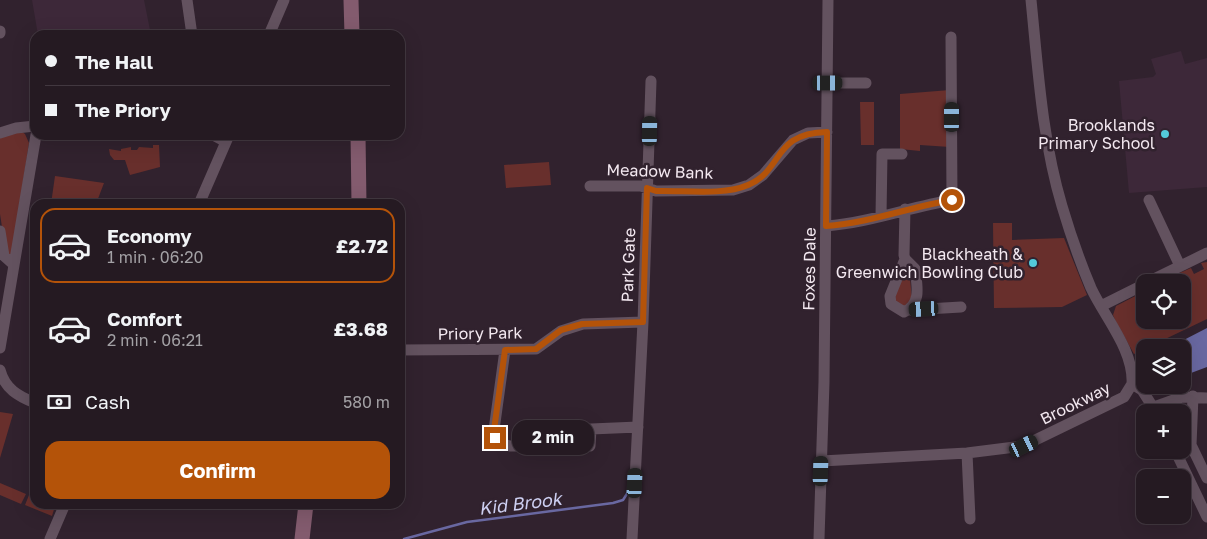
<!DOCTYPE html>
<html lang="en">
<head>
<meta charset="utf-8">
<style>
  body { margin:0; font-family:"Golos Text",sans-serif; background:#2d232a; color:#f1f3f6; height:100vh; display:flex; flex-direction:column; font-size:19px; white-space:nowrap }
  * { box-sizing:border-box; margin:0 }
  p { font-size:16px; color:#a3a1a5 }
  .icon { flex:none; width:28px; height:28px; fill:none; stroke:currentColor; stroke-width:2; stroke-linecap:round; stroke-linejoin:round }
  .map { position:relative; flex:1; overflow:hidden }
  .panel { position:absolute; left:30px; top:199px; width:375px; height:310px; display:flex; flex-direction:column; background:#251a22; border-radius:15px; box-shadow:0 5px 20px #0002,0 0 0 1px #423840 }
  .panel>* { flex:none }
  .hud { position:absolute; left:30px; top:30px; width:375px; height:110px; border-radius:15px; box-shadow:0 5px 20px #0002,0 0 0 1px #423840; display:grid; align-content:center; height:110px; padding:0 15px; background:#251a22 }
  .buttons { position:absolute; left:1136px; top:274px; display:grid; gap:10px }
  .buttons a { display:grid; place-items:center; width:55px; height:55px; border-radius:10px; background:#251a22; box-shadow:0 5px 20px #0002,0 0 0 1px #423840; font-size:25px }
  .end { position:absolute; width:22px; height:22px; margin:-11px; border:6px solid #b45309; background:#fff; box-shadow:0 0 0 2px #fff }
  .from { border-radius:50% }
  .bubble { position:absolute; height:35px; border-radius:15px; background:#251a22; box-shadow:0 5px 20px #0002,0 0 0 1px #423840; font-size:16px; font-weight:700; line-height:35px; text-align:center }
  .car { position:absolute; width:15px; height:30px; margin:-15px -8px; border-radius:6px; box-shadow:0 0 4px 1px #0007; background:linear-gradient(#222 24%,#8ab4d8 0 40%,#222 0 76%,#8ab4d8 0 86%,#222 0) }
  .hud b { display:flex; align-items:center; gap:18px; height:48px; font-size:19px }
  .hud b+b { border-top:1px solid #423840 }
  .hud i { width:12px; height:12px; background:#f1f3f6 }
  ul { padding:9px 0 0; list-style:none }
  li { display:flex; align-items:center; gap:15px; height:75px; margin:0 10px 8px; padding:0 5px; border:2px solid transparent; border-radius:15px }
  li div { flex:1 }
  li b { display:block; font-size:19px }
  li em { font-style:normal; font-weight:700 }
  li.current { border-color:#b45309 }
  li>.icon { width:45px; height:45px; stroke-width:1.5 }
  .pay { display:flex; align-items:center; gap:12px; height:55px; padding:0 15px; font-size:19px }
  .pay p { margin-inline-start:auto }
  .button { display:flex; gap:10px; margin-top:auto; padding:10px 15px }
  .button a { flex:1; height:58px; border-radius:15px; background:#b45309; color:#fff; font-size:20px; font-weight:700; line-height:58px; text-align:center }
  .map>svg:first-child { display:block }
  .built { fill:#3d2839 }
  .green { fill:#682f2c }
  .water { fill:#6968a1 }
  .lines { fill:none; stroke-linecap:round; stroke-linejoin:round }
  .stream { stroke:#6968a1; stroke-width:2.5 }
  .street { stroke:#63525f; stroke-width:11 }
  .secondary { stroke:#835b6e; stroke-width:15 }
  .route { stroke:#b45309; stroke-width:6 }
  .poi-dot { fill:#53cbda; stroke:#31222e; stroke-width:2 }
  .labels { text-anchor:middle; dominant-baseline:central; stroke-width:5; stroke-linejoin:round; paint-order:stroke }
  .poi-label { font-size:16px; fill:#f3e8f0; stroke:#31222e; text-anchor:end }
  .street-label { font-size:16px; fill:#f3e8f0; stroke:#31222e }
  .water-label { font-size:18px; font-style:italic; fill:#cdcff1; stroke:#31222e }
</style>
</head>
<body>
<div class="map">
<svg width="1207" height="539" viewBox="0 0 1207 539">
  <rect width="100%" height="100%" fill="#31222e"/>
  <!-- built -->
  <path class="built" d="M 32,0 L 144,0 L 151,35 L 38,35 Z
    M 1181,51 L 1185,64 L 1207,58 L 1207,187 L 1129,193 L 1119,81 L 1153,77 L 1156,74 L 1151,59 Z"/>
  <!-- green -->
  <path class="green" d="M 950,90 L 950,147 L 920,145 L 920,151 L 900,149 L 900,94 Z
    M 860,102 L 874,102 L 874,145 L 861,145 Z
    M 21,131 L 25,134 L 29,143 L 12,255 L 6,253 L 0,214 L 0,137 Z
    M 153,145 L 159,145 L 160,167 L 130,175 L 125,160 L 114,160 L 110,155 L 109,149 L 121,151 L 121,149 L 131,147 L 131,150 L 137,150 L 139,147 L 153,148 Z
    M 549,162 L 551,185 L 506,188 L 504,165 Z
    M 55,176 L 104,183 L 96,204 L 51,204 Z
    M 993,223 L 1012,223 L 1012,240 L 1064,238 L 1087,295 L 1062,307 L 994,308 Z
    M 1207,262 L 1207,319 L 1134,354 L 1115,320 L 1113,315 L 1116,306 L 1145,291 L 1145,320 L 1148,320 L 1148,324 L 1172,326 L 1173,320 L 1182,320 L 1182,282 L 1168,282 L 1175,275 L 1191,268 L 1194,274 L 1204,269 L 1201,263 Z
    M 909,268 L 912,299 L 906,307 L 895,301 L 895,292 Z
    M 0,412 L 13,414 L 0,458 Z
    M 0,483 L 26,494 L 21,504 L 0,495 Z
    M 29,495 L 35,498 L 35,504 L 49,504 L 55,506 L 52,516 L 25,505 Z"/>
  <!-- water -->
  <path class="water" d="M 1207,328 L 1207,367 L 1183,376 L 1182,348 L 1160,347 L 1176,344 Z"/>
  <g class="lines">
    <!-- stream -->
    <path class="stream" d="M 404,539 L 467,522 L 613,503 L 623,500 L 630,489"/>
    <!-- street -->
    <path class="street" d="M 187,0 L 192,35
      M 1031,0 C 1038,69 1042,139 1062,206 C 1070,233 1080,262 1091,288 C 1105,318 1134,350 1132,384 L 1142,390 L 1156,412
      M 0,31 L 0,33
      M 269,35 L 284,0
      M 828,83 L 866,83
      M 0,133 L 16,128 L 35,126
      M 213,135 L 226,142
      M 590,186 L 641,186 L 656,191 L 733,190 L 749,185 L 763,175 L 793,140 L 808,133 L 827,132
      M 1149,200 L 1180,266
      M 199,204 L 229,135
      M 881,216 L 882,154 L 902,154
      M 826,226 C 869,223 910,207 952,200 L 951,37
      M 0,231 L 4,256 L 13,264
      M 905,259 L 890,296 L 891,304 L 904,312 C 922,304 917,285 915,269 L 905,259 L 904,255 L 905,209
      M 1148,282 L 1207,253
      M 1101,306 L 1145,284
      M 910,310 L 961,307
      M 0,348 L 36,135
      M 400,350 L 536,349 L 561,331 L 583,324 L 643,322
      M 505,350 L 494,430 L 495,438 L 502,444 L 510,446 L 590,446 L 591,429 L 638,427
      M 0,370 C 5,389 18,396 35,403
      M 1193,396 L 1191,445 L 1207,478
      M 1154,407 L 1182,397 L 1207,398
      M 1175,450 L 1207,517
      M 967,453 L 970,519
      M 822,461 L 967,453 L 1023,446 L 1124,397 L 1132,384
      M 50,539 L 65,504
      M 632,539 L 643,322 L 651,81
      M 819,539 L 824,382 L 828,0"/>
    <!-- secondary -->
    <path class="secondary" d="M 351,0 L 352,35
      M 358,135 L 359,204
      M 302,539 L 306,504"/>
  </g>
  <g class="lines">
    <!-- route -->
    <path class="route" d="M 495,438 L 494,430 L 505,350 L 536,349 L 561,330 L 582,324 L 643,322 L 647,188 L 656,191 C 683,190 723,196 748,185 C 784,170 772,133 827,132 L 826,226 C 869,223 910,207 952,200"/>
  </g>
  <!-- markers -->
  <g class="poi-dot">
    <circle cx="1165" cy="134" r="5"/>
    <circle cx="1033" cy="263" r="5"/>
  </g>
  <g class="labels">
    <!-- poi labels -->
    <g class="poi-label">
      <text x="1155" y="125">Brooklands<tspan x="1155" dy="18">Primary School</tspan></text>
      <text x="1023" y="254">Blackheath &amp;<tspan x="1023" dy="18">Greenwich Bowling Club</tspan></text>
    </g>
    <!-- street labels -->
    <g class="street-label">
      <text transform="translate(660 171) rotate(2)">Meadow Bank</text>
      <text transform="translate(628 265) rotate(-88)">Park Gate</text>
      <text transform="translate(809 269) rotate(-89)">Foxes Dale</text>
      <text transform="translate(480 333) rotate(-1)">Priory Park</text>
      <text transform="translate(1075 403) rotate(-26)">Brookway</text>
    </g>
    <!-- water labels -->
    <g class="water-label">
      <text transform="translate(520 503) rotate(-7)">Kid Brook</text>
    </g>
  </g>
</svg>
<div class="buttons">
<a><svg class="icon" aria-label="locate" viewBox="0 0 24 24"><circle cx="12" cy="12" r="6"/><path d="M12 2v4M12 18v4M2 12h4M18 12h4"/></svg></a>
<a><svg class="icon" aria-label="layers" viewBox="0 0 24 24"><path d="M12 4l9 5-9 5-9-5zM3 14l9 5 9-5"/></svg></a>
<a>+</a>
<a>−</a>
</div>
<i class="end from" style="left:952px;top:200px"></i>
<i class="end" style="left:495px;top:438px"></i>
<div class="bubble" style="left:512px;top:420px;width:82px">2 min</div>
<i class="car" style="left:828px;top:83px;rotate:90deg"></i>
<i class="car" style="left:952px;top:117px;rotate:0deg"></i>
<i class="car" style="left:650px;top:131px;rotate:1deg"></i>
<i class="car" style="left:924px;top:309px;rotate:267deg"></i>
<i class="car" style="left:1024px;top:446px;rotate:64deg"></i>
<i class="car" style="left:821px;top:471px;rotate:2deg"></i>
<i class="car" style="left:635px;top:483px;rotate:3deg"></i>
<div class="hud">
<b><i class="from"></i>The Hall</b>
<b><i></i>The Priory</b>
</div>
<section class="panel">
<ul>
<li class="current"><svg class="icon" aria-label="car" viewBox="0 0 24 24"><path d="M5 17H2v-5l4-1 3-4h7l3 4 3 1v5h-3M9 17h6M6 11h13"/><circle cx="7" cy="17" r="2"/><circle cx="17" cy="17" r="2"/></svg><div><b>Economy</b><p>1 min · 06:20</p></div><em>£2.72</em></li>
<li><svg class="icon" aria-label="car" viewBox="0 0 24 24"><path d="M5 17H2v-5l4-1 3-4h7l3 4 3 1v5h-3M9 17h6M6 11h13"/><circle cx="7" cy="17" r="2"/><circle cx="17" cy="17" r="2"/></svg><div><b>Comfort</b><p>2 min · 06:21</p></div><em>£3.68</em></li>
</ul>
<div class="pay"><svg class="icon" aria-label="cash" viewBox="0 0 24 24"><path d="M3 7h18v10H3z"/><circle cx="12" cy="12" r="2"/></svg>Cash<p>580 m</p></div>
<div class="button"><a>Confirm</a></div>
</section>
</div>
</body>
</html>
